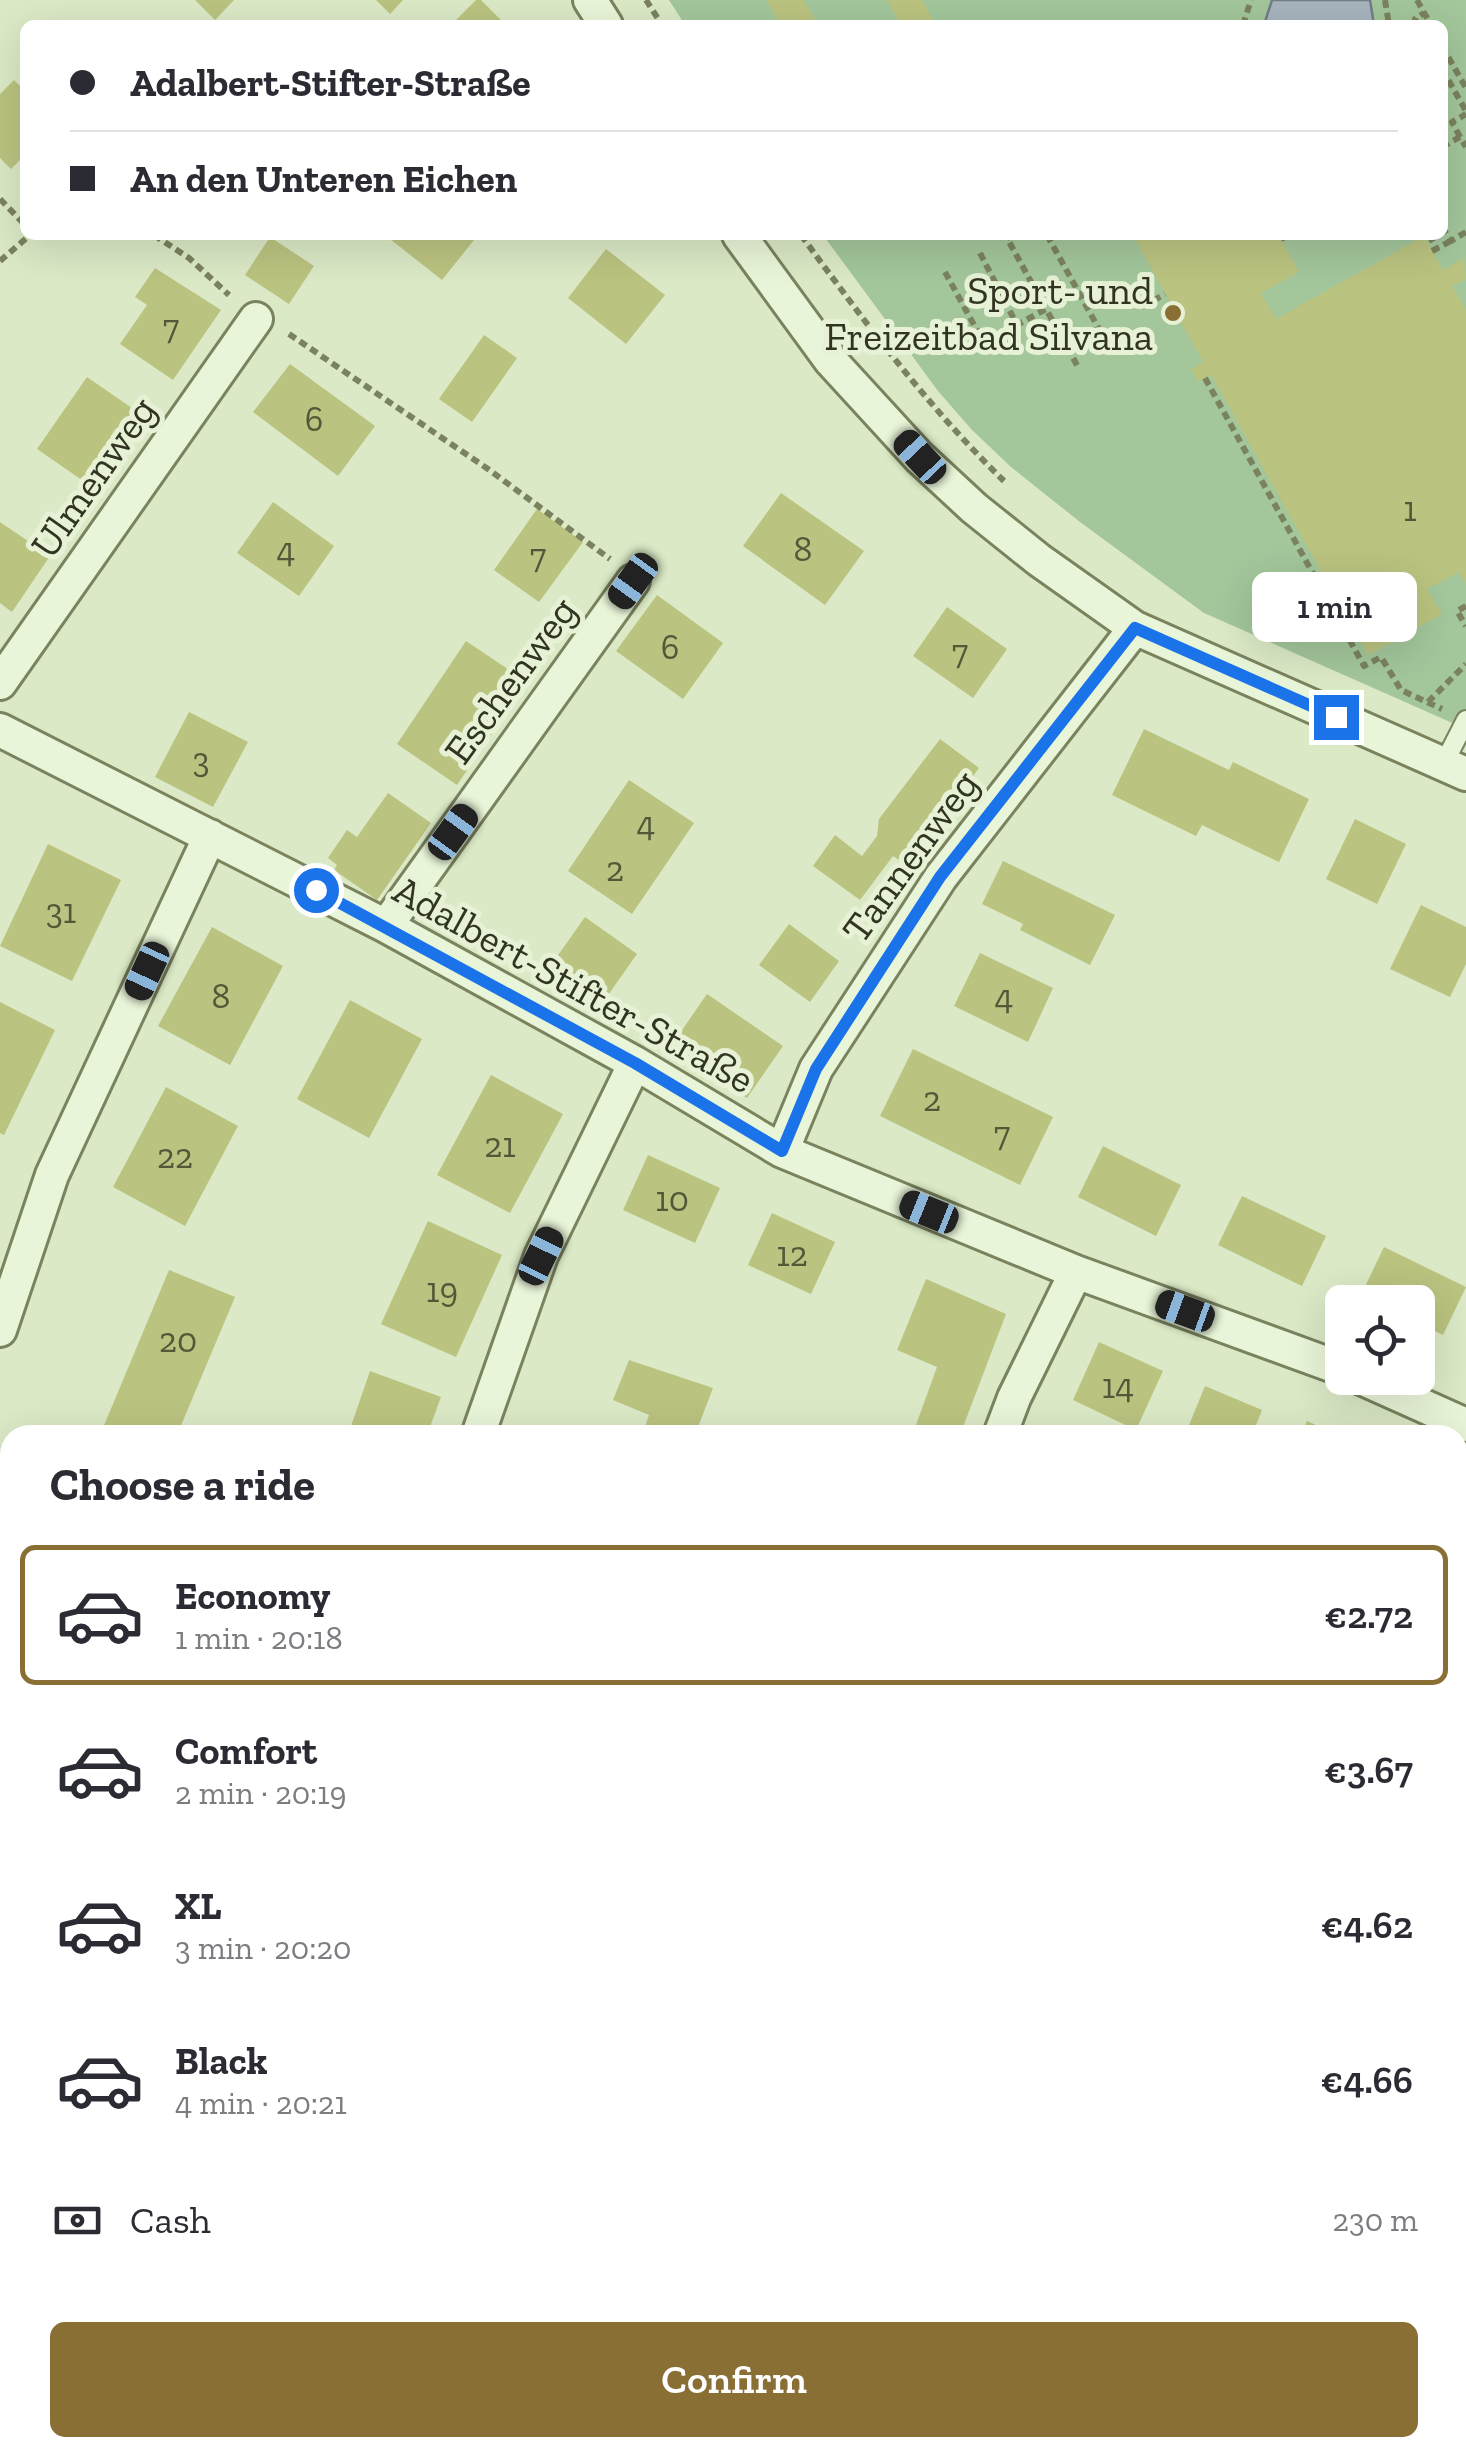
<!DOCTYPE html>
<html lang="en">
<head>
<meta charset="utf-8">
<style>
  body { margin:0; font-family:"Zilla Slab",serif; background:#f7f7f7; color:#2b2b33; height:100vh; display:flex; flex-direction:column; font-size:38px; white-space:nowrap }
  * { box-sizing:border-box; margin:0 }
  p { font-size:32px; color:#7c7c81 }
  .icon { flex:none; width:55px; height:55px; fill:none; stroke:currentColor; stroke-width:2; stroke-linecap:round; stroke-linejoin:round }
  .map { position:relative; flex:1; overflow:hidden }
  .details { position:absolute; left:0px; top:1425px; width:1468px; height:1032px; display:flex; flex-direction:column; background:#fff; border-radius:30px 30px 0 0; box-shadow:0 10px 40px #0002 }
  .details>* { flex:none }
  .top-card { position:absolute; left:20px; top:20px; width:1428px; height:220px; border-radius:15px; box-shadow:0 10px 40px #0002; display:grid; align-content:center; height:220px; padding:0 50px; background:#fff }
  .tools { position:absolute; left:1325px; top:1285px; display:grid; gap:20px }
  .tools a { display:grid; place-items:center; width:110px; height:110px; border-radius:15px; background:#fff; box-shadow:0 10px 40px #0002; font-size:50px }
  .end { position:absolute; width:45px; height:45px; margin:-22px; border:12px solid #1a73e8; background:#fff; box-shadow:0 0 0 5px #fff }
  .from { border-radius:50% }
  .bubble { position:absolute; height:70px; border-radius:15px; background:#fff; box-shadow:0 10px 40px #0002; font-size:32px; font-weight:600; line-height:70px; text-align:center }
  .car { position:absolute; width:30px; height:60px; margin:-30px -15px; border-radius:12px; box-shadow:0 0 8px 2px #0007; background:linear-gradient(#222 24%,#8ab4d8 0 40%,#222 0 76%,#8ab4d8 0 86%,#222 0) }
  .top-card b { display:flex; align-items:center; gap:35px; height:95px; font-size:38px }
  .top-card b+b { border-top:2px solid #e1e1e2 }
  .top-card i { width:25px; height:25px; background:#2b2b33 }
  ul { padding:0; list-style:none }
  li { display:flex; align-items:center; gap:30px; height:140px; margin:0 20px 15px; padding:0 30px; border:5px solid transparent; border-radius:15px }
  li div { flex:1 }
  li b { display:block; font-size:38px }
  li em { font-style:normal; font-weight:600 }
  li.selected { border-color:#8a6f35 }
  li>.icon { width:90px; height:90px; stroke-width:1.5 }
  h2 { padding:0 50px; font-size:45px; line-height:120px }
  .pay { display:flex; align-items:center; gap:25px; height:110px; padding:0 50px; font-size:38px }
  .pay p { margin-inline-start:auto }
  .button { display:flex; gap:20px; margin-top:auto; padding:20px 50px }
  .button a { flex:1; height:115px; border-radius:15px; background:#8a6f35; color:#fff; font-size:40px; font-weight:600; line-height:115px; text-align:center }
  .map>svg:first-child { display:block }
  .green { fill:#a3c69b }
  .water { fill:#a7b4bd; stroke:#6f7e8a; stroke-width:2.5 }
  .building { fill:#bbc380 }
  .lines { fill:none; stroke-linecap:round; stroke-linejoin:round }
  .lane-casing { stroke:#7a825e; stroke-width:22 }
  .street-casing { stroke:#7a825e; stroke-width:38 }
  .path { stroke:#7a825e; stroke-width:6; stroke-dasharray:8 5; stroke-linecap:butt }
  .lane { stroke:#e9f5d8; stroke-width:18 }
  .street { stroke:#e9f5d8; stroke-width:32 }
  .route { stroke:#1a73e8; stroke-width:12 }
  .poi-dot { fill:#8a6f35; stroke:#e6f1d5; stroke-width:4 }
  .labels { text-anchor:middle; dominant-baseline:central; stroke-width:10; stroke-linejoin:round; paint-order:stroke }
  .number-label { font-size:35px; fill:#535838 }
  .poi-label { font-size:40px; fill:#303420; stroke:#e6f1d5; text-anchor:end }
  .street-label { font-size:40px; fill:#303420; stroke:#e6f1d5 }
</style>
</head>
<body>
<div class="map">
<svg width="1466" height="2456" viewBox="0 0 1466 2456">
  <rect width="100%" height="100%" fill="#dbe9c6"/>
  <!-- green -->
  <path class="green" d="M 669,0 L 1466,0 L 1466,729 L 1204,613 L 1080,522 L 1011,467 L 972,430 L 938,391 L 823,235 L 1442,235 L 1442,25 L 685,25 Z"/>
  <!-- water -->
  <path class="water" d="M 1272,0 L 1370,0 L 1374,25 L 1264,25 Z"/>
  <!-- building -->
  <path class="building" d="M 195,0 L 234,0 L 215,20 Z
    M 376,0 L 403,0 L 390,14 Z
    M 476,0 L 481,0 L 504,23 L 451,25 Z
    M 766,0 L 804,0 L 818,25 L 780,25 Z
    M 887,0 L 922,0 L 935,25 L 901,25 Z
    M 14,80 L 25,91 L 25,155 L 11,169 L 0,158 L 0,94 Z
    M 393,235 L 478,235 L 442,280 L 390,239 Z
    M 1133,235 L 1279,235 L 1299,272 L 1261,293 L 1276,319 L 1424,236 L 1443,270 L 1464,258 L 1466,279 L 1452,286 L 1466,310 L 1466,585 L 1459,572 L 1427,589 L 1442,614 L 1368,655 L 1211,375 L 1198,382 L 1191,369 L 1203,362 Z
    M 270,237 L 314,266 L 289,304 L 245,275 Z
    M 606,249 L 665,295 L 626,344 L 568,298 Z
    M 155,268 L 221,310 L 173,380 L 120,344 L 147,305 L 135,297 Z
    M 484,335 L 517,358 L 472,422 L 439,399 Z
    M 290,364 L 375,426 L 338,476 L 253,412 Z
    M 87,377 L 145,417 L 95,489 L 37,449 Z
    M 781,493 L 864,551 L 825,605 L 743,546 Z
    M 273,502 L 334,546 L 299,596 L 237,553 Z
    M 537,509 L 583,542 L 539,602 L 494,570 Z
    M 0,522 L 50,556 L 12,612 L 0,603 Z
    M 657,595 L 723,643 L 683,699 L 616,651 Z
    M 947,607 L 1007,649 L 973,698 L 913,656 Z
    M 466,641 L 527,682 L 457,785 L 397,744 Z
    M 189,712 L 248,742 L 213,807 L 155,777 Z
    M 1144,729 L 1229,770 L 1233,762 L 1309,799 L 1279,862 L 1202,825 L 1196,836 L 1112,795 Z
    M 940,739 L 979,768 L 907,865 L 893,856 L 860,900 L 813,866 L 835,835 L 862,856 L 877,836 L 879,819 Z
    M 629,780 L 694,823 L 632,914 L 568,871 Z
    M 388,793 L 431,823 L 377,900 L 334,870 L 337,865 L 328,858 L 347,830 L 357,837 Z
    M 1355,819 L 1406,844 L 1377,904 L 1326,879 Z
    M 48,844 L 121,880 L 72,981 L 0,946 Z
    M 1003,861 L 1115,915 L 1090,965 L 1020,930 L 1023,924 L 982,904 Z
    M 1421,905 L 1466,927 L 1466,964 L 1450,997 L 1390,969 Z
    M 585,917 L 637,954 L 596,1012 L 544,975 Z
    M 789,924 L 839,961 L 810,1002 L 759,965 Z
    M 212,927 L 283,966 L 230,1065 L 158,1026 Z
    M 980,953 L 1053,988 L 1028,1042 L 954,1006 Z
    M 707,994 L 783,1046 L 747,1098 L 671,1046 Z
    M 350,1000 L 422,1039 L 369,1138 L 297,1099 Z
    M 0,1002 L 55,1030 L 4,1135 L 0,1133 Z
    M 913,1049 L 1053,1117 L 1020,1185 L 880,1116 Z
    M 491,1075 L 563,1114 L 510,1213 L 437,1175 Z
    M 166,1087 L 238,1126 L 185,1226 L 113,1187 Z
    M 1103,1146 L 1181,1185 L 1156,1236 L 1078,1197 Z
    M 648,1155 L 720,1188 L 695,1243 L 623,1210 Z
    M 1242,1196 L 1326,1236 L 1302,1286 L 1218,1245 Z
    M 772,1213 L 835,1242 L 811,1294 L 748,1265 Z
    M 428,1221 L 502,1255 L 456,1357 L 381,1324 Z
    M 1384,1247 L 1466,1287 L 1443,1335 L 1418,1323 L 1418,1302 L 1376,1302 L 1361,1295 Z
    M 169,1270 L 235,1297 L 177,1435 L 100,1435 Z
    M 926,1279 L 1006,1314 L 960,1435 L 946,1435 L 916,1425 L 937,1367 L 897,1350 Z
    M 1099,1342 L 1163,1371 L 1136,1430 L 1073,1400 Z
    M 629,1360 L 713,1388 L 695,1435 L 642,1435 L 649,1415 L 613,1400 Z
    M 370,1371 L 441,1397 L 427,1435 L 348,1435 Z
    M 1205,1386 L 1262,1410 L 1252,1435 L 1185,1435 Z
    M 1307,1421 L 1338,1435 L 1301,1435 Z
    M 1466,1844 L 1466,1920 L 1458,1918 L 1458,1869 Z
    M 1458,2133 L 1466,2134 L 1466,2203 L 1458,2201 Z
    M 1458,2261 L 1466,2262 L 1466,2325 L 1458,2324 Z"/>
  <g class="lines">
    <!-- lane casing -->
    <g class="lane-casing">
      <path id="lane" d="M 1444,763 L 1466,720"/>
    </g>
    <!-- street casing -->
    <g class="street-casing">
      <path id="street" d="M 590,0 L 606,25
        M 739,235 L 831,361 L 919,457 L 974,508 L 1039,560 L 1135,628 L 1466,774
        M 0,683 L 256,319
        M 0,730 L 386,926 L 635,1063 L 782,1151 L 1076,1272 L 1342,1369
        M 386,926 L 633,581
        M 782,1151 L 816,1069 L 941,877 L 1135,628
        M 0,1330 L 52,1175 L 210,836
        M 1361,1378 L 1466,1425
        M 478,1435 L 541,1256 L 635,1063
        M 1000,1435 L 1014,1398 L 1076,1272
        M 1458,1661 L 1466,1639
        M 374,2448 L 375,2456
        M 840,2456 L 840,2448
        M 1276,2456 L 1283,2448"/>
    </g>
    <!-- path -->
    <path class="path" d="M 646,0 L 662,25
      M 1385,0 L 1389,25
      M 1417,0 L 1431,25
      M 1243,25 L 1251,0
      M 1418,25 L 1415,19 L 1424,13
      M 1442,46 L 1466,88
      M 1442,69 L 1466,111
      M 1460,137 L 1452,122 L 1466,114
      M 1442,147 L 1460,137 L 1466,147
      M 0,199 L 25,225
      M 1442,227 L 1451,241 L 1466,232
      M 154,235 L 189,258 L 229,295
      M 801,235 C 864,321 927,406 1004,481
      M 1014,235 L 1007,238 L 1046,309
      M 1047,235 L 1110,349
      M 1429,235 L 1437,249
      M 1281,239 L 1289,235
      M 1432,251 L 1451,241
      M 980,253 L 1017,325
      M 0,261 L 30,235
      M 945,272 L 984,343 L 1046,309 L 1078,367
      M 1142,307 L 1165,294
      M 289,334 L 488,469 L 610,559
      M 1205,378 L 1364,666 L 1381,657 L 1401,690 L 1442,709
      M 1466,606 L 1457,611 L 1466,626
      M 1428,702 L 1466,664
      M 1458,2447 L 1466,2447"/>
    <!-- lane -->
    <use href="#lane" class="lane"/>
    <!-- street -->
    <use href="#street" class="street"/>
  </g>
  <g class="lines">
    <!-- route -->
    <path class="route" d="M 316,890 L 635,1063 L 782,1151 L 816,1069 L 940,877 L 1135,628 L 1336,717"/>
  </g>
  <!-- markers -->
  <circle class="poi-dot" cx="1173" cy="313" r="10"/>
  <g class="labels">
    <!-- number labels -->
    <g class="number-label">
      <text x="171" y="327">7</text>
      <text x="314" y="419">6</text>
      <text x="1410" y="509">1</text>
      <text x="803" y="549">8</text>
      <text x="286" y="550">4</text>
      <text x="538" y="556">7</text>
      <text x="670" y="647">6</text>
      <text x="960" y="652">7</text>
      <text x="201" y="760">3</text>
      <text x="646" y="824">4</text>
      <text x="615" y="869">2</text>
      <text x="61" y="911">31</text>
      <text x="221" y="996">8</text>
      <text x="1004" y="997">4</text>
      <text x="932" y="1099">2</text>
      <text x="1002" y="1134">7</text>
      <text x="500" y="1145">21</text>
      <text x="175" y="1156">22</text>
      <text x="672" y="1199">10</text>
      <text x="792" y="1254">12</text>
      <text x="442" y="1290">19</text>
      <text x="178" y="1340">20</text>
      <text x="1118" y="1386">14</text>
    </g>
    <!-- poi labels -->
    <g class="poi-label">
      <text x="1153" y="290">Sport- und<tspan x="1153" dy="46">Freizeitbad Silvana</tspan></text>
    </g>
    <!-- street labels -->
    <g class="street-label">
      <text transform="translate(93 477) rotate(-55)">Ulmenweg</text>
      <text transform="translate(510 680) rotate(-54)">Eschenweg</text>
      <text transform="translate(910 856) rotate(-54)">Tannenweg</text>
      <text transform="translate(574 984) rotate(29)">Adalbert-Stifter-Straße</text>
    </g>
  </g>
</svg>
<div class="tools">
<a><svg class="icon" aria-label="locate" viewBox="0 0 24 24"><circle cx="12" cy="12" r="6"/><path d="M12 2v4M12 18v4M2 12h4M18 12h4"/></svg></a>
</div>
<i class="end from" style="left:316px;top:890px"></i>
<i class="end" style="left:1336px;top:717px"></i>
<div class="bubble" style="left:1252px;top:572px;width:165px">1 min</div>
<i class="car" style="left:920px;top:457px;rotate:317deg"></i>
<i class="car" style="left:633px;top:581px;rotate:216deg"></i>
<i class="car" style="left:453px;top:832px;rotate:36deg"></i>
<i class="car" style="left:147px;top:971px;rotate:205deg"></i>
<i class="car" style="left:929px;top:1212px;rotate:292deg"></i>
<i class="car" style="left:541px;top:1256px;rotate:26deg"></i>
<i class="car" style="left:1185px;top:1311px;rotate:290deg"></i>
<div class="top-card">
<b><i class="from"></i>Adalbert-Stifter-Straße</b>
<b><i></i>An den Unteren Eichen</b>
</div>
<section class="details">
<h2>Choose a ride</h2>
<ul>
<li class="selected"><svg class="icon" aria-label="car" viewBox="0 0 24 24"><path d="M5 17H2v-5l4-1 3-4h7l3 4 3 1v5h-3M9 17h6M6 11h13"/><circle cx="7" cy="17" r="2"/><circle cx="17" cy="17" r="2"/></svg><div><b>Economy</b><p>1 min · 20:18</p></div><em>€2.72</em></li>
<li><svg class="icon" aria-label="car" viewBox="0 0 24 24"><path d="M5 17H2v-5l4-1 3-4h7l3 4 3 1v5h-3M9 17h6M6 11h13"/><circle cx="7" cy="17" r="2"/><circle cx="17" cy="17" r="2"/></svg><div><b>Comfort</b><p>2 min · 20:19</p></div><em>€3.67</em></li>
<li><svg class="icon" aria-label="car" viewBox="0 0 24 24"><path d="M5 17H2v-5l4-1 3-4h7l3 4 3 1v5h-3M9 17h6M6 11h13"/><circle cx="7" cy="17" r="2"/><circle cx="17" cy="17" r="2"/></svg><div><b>XL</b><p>3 min · 20:20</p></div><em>€4.62</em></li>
<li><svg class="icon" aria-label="car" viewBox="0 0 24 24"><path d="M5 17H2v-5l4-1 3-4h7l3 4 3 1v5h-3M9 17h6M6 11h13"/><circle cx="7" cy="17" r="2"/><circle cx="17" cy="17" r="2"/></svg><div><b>Black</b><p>4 min · 20:21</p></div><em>€4.66</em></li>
</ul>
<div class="pay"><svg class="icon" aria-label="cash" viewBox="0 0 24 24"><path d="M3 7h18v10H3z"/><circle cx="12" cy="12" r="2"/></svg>Cash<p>230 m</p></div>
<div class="button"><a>Confirm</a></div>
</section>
</div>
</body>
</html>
